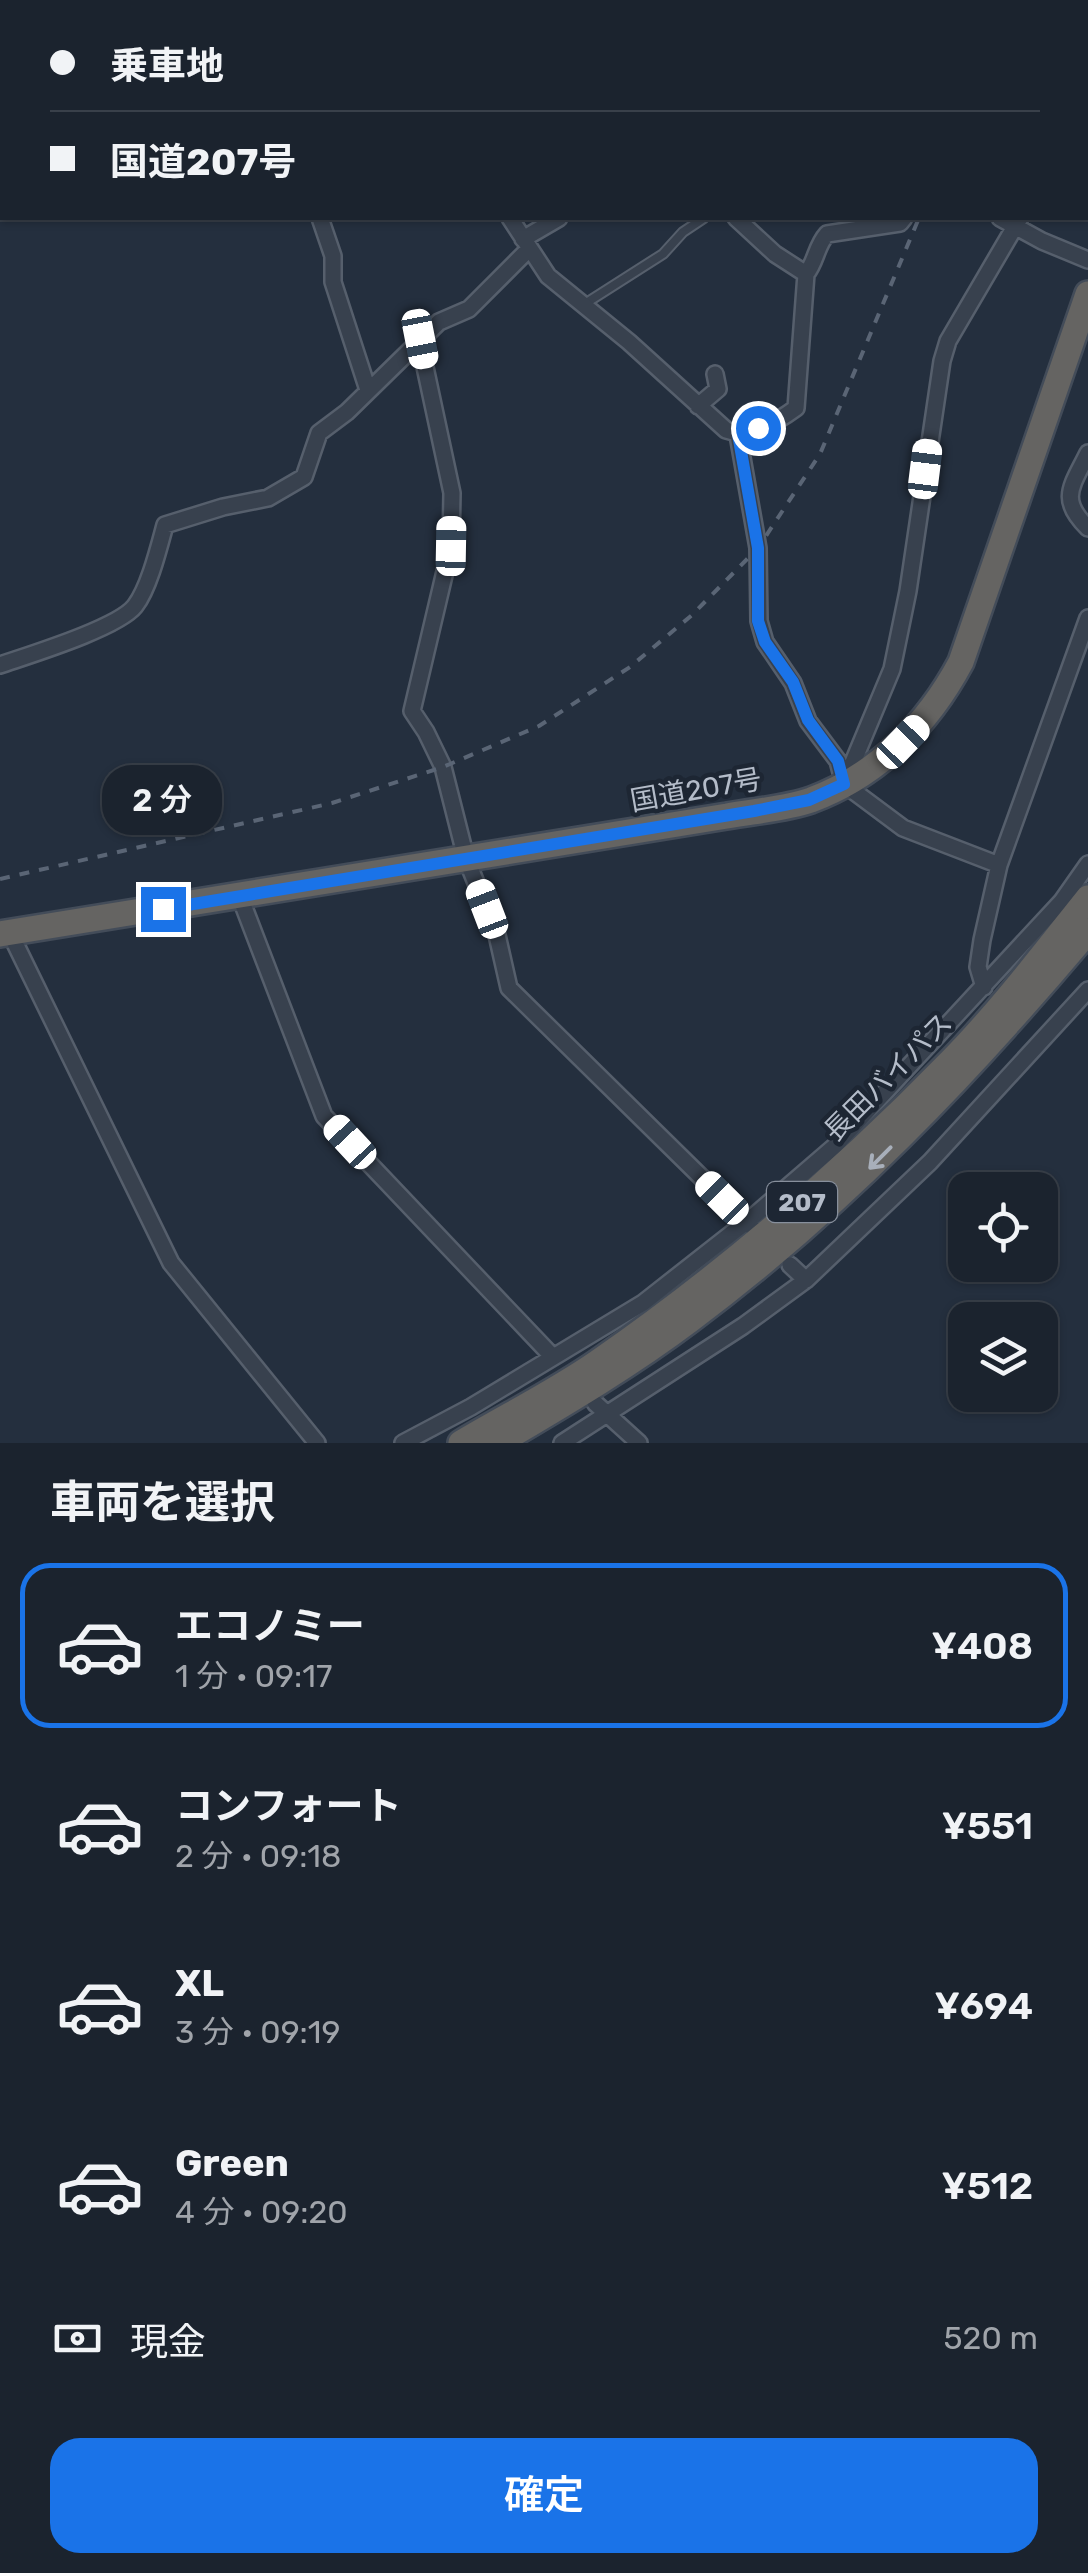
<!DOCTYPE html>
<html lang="ja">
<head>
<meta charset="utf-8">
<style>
  body { margin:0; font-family:Rubik,"Noto Sans JP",sans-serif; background:#242b36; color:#f1f3f6; height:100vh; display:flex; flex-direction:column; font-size:38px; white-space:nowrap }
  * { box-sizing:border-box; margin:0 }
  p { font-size:32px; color:#a0a4aa }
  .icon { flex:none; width:55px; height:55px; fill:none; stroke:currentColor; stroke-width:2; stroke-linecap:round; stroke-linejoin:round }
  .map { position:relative; height:1443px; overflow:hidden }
  .details { display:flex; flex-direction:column; background:#1b232e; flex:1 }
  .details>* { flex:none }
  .hud { position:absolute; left:0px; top:0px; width:1090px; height:220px; box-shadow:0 2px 8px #0004,0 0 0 2px #39404a; display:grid; align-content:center; height:220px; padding:0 50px; background:#1b232e }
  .tools { position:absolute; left:948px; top:1172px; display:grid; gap:20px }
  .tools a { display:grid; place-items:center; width:110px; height:110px; border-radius:20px; background:#1b232e; box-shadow:0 2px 8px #0004,0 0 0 2px #39404a; font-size:50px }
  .end { position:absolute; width:45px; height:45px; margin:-22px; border:12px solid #1a73e8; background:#fff; box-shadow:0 0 0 5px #fff }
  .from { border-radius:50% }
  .bubble { position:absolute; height:70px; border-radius:30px; background:#1b232e; box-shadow:0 2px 8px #0004,0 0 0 2px #39404a; font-size:32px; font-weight:600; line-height:70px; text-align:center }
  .car { position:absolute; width:30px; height:60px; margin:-30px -15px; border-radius:12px; box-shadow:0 0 8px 2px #0007; background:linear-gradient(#fff 24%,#345 0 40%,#fff 0 76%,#345 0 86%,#fff 0) }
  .hud b { display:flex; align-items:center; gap:35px; height:95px; font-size:38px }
  .hud b+b { border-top:2px solid #39404a }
  .hud i { width:25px; height:25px; background:#f1f3f6 }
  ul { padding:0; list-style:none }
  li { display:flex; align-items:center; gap:30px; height:165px; margin:0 20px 15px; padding:0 30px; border:5px solid transparent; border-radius:30px }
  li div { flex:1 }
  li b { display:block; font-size:38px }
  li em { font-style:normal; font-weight:600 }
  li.active { border-color:#1a73e8 }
  li>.icon { width:90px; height:90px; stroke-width:1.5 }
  h2 { padding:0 50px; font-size:45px; line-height:120px }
  .pay { display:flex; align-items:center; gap:25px; height:110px; padding:0 50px; font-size:38px }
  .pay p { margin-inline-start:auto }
  .primary-button { display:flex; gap:20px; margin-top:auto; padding:20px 50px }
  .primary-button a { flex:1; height:115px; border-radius:30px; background:#1a73e8; color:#fff; font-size:40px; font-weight:600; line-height:115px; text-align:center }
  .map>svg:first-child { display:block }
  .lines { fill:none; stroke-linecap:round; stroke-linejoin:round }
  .service-casing { stroke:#565f6c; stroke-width:12 }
  .minor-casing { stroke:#565f6c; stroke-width:20 }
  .trunk-casing { stroke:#434c59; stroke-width:30 }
  .service { stroke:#38414e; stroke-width:8 }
  .minor { stroke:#38414e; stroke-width:15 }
  .trunk { stroke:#656462; stroke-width:25 }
  .rail { stroke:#5a6575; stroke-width:4; stroke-dasharray:10 10; stroke-linecap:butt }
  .oneway { stroke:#a8afba }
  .route { stroke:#1a73e8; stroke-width:12 }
  .labels { text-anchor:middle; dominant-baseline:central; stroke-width:9; stroke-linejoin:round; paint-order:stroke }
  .shield { fill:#1d2633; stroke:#878f9c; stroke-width:2.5 }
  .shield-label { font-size:25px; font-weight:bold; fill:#b4bcc9 }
  .street-label { font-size:28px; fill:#b4bcc9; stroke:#1d2633 }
</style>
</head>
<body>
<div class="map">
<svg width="1088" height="1443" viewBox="0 0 1088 1443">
  <rect width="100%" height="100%" fill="#242f3e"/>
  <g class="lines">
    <!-- service casing -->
    <g class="service-casing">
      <path id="service" d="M 583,305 L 663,254 L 683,232 L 704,218"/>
    </g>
    <!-- minor casing -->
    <g class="minor-casing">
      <path id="minor" d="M 167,0 L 168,2
        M 425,0 L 426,2
        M 644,0 L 644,2
        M 1078,0 L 1078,2
        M 227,2 L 235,0
        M 586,2 L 591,0
        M 320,218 L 333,256 L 333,282 L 368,390
        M 510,218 L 548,276 L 629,342 L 726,430 C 749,439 777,422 796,408 L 806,274 C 816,262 816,246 827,234 L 900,223 L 904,218
        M 736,218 L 775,254 L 806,274
        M 1000,218 L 1042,241 L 1088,260
        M 523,239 L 559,218
        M 419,339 L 452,493 L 451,546 L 412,711 L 426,732 L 443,767 L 466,858 L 497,935 L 509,988 L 755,1230
        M 698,406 L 718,389 L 715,374
        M 738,435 L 758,548 L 759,621 L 765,642 L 793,683 L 808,721 L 838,761 L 844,784 L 903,828 L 999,865
        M 1088,453 C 1072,486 1058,499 1088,528
        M 0,665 C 29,655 118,628 135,606 C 149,588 159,547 165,525 L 223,507 L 268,498 L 304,477 L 319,433 L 347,412 L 439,322 L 469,309 L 529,249
        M 844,784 L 892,669 L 908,591 L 942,361 L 948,341 L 1020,218
        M 240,897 L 324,1116 L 552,1356
        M 10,933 L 171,1263 L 317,1443
        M 984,987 L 978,967 L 982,940 L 999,865 L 1088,618
        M 790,1265 L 806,1280
        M 595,1403 L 639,1443
        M 403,1443 L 471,1407 L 643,1303 L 755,1215 L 835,1146 L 1062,901 L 1088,864
        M 562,1443 L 743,1326 L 806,1280 L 930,1162 L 1088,990"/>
    </g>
    <!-- trunk casing -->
    <g class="trunk-casing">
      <path id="trunk" d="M 0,934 L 727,816 C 754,811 785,809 811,800 C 878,775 928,724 961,662 L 1088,294
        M 461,1443 C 506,1416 555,1392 598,1362 C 725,1274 843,1172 951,1061 C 1000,1011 1044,953 1088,898
        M 498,1443 C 564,1404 629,1366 690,1320 C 840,1208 968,1074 1088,931"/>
    </g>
    <!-- service -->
    <use href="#service" class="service"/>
    <!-- minor -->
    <use href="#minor" class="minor"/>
    <!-- trunk -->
    <use href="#trunk" class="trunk"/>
    <!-- rail -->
    <path class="rail" d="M 1006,2 L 1007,0
      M 0,879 L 332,803 L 443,767 L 539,726 L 630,667 L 692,615 L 758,548 L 820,454 L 919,218"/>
  </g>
  <!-- one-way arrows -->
  <defs><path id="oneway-shaft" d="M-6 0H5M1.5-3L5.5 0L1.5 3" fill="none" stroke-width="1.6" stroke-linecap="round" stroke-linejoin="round" transform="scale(2.5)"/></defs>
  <use class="oneway" href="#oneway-shaft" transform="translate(880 1158) rotate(135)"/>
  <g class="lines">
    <!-- route -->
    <path class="route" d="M 163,909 L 754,811 L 809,800 L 844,784 L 838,761 L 808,720 L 793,682 L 765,642 L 758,621 L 758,548 L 738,434 L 758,428"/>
  </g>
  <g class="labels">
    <!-- shield labels -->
    <rect class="shield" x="767" y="1182" width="70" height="40" rx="8"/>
    <g class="shield-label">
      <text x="802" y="1202">207</text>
    </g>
    <!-- street labels -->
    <g class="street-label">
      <text transform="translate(696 790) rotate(-10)">国道207号</text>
      <text transform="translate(888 1077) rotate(-45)">長田バイパス</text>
    </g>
  </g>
</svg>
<div class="tools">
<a><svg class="icon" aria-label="locate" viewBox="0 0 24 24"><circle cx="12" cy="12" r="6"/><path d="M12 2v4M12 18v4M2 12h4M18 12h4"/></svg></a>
<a><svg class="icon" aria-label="layers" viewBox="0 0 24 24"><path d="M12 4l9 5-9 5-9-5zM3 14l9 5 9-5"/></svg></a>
</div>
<i class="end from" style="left:758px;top:428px"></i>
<i class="end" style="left:163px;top:909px"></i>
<div class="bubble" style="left:102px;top:765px;width:120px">2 分</div>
<i class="car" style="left:420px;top:339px;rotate:169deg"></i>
<i class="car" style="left:925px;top:469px;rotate:7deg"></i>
<i class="car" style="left:451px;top:546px;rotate:1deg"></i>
<i class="car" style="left:903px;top:742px;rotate:44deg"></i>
<i class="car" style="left:487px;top:909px;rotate:339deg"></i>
<i class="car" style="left:350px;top:1142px;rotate:317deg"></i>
<i class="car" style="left:722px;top:1198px;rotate:315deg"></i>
<div class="hud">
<b><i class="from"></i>乗車地</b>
<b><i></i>国道207号</b>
</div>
</div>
<section class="details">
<h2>車両を選択</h2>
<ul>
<li class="active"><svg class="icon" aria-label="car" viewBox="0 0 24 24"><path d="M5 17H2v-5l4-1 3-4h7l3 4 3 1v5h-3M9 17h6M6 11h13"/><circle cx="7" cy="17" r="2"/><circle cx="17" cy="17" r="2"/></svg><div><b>エコノミー</b><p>1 分 · 09:17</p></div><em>¥408</em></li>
<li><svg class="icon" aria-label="car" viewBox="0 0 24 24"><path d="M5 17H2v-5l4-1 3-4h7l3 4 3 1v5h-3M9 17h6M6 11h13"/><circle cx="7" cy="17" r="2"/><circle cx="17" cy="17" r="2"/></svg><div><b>コンフォート</b><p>2 分 · 09:18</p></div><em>¥551</em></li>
<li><svg class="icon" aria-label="car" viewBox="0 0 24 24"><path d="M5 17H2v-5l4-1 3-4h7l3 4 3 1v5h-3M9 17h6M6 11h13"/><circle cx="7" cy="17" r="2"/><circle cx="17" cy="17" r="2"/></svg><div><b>XL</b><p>3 分 · 09:19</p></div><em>¥694</em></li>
<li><svg class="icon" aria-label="car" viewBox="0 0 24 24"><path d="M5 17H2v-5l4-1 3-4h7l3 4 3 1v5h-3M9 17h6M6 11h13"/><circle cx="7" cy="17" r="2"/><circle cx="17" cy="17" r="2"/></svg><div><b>Green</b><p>4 分 · 09:20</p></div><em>¥512</em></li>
</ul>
<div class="pay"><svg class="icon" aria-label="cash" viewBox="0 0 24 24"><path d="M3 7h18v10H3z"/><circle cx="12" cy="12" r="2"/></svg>現金<p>520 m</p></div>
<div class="primary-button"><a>確定</a></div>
</section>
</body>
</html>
